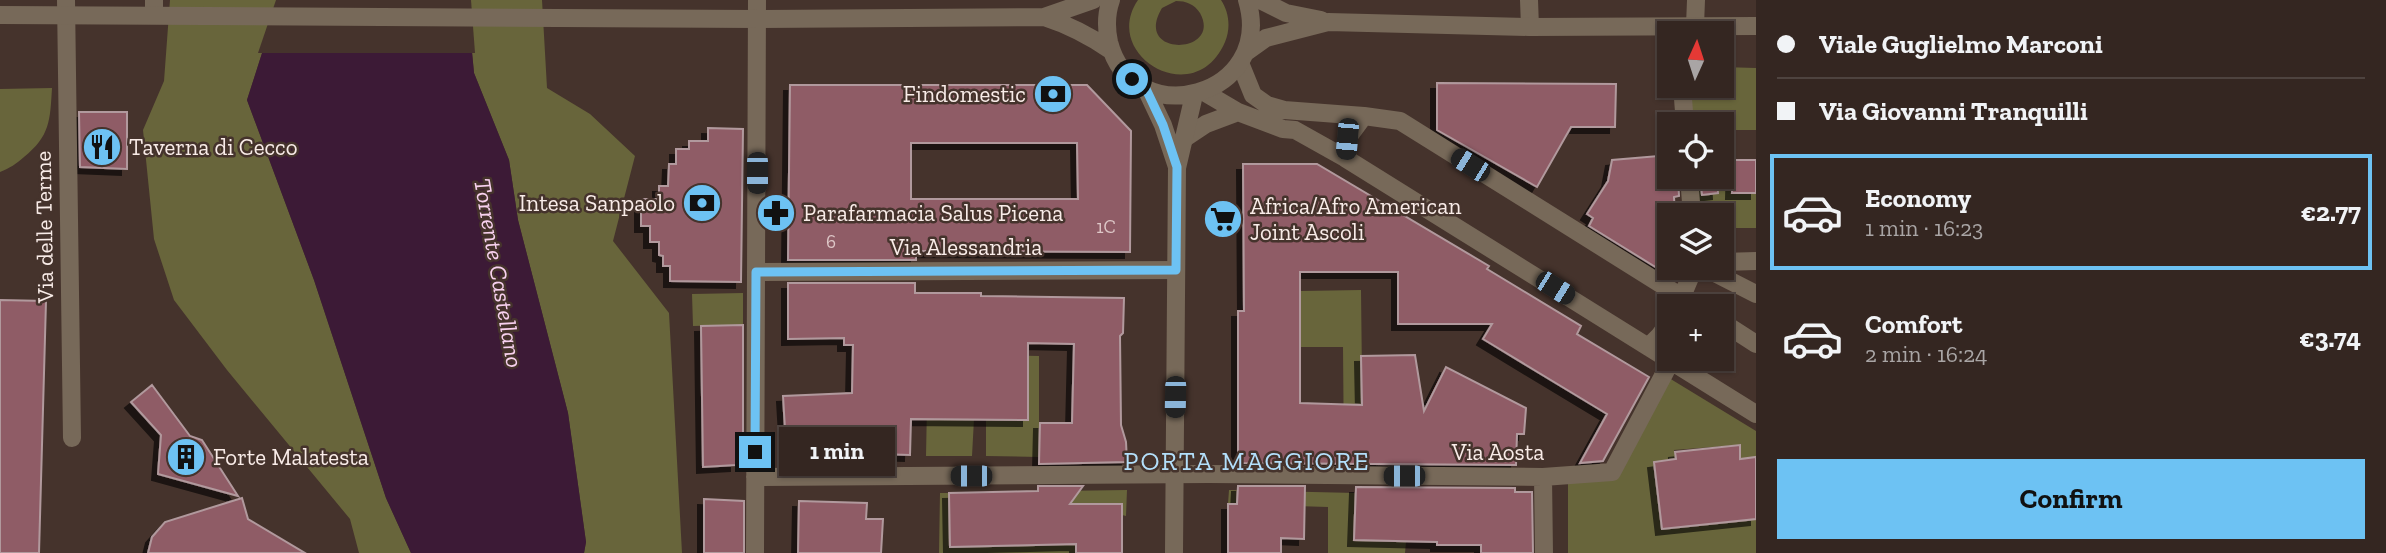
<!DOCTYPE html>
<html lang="en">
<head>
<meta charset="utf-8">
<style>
  body { margin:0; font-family:"Zilla Slab",serif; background:#3f322e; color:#f1f3f6; height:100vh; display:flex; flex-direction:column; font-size:26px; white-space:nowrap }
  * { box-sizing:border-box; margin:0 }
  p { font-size:23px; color:#a9a5a5 }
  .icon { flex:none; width:38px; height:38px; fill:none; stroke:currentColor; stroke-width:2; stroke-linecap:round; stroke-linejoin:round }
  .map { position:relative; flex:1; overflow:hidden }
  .drawer { display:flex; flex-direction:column; background:#342621; width:630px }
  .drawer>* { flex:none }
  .top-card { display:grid; align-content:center; height:154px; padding:0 21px; background:#342621 }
  .needle { width:46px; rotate:3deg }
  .tools { position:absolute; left:1657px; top:21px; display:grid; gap:14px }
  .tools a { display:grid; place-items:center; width:77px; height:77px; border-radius:0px; background:#342621; box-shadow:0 2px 5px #0004,0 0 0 2px #4e433f; font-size:35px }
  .end { position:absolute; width:32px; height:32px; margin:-16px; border:9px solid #6dc2f3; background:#111; box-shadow:0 0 0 4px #111 }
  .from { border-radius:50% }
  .bubble { position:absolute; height:49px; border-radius:0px; background:#342621; box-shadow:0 2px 5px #0004,0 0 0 2px #4e433f; font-size:23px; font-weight:800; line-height:49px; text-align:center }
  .car { position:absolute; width:21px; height:42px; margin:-21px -10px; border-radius:9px; box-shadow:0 0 5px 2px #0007; background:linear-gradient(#222 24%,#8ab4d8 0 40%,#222 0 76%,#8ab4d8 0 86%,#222 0) }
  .top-card b { display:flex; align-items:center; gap:24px; height:66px; font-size:26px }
  .top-card b+b { border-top:2px solid #4e433f }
  .top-card i { width:18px; height:18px; background:#f1f3f6 }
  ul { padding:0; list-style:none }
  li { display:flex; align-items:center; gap:21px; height:116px; margin:0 14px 10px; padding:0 7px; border:4px solid transparent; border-radius:0px }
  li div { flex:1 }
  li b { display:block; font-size:26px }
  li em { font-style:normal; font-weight:800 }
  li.active { border-color:#6dc2f3 }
  li>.icon { width:63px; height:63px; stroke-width:1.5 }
  .primary-button { display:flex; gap:14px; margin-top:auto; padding:14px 21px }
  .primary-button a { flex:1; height:80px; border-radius:0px; background:#6dc2f3; color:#111; font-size:28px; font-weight:800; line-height:80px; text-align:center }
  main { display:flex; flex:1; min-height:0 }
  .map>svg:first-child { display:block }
  .green { fill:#68653b; fill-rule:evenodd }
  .water { fill:#3c1a36 }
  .pier { fill:#45332c }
  .building { fill:#8f5c66; stroke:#b1999d; stroke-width:2; fill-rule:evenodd; filter:url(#shadow) }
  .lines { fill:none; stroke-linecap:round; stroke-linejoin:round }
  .minor { stroke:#776959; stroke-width:18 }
  .tertiary { stroke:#776959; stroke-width:18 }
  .route { stroke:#6dc2f3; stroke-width:9 }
  .labels { text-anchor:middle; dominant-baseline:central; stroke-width:5; stroke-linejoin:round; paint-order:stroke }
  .number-label { font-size:19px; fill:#dec8c8 }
  .poi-label { font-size:23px; fill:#f9ece8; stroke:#45332c; text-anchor:start }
  .street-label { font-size:23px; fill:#f9ece8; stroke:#45332c }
  .water-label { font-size:24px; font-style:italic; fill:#f8d1ef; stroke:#45332c }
  .quarter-label { font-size:26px; letter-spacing:2px; fill:#b3dffb; stroke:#45332c }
</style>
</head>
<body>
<main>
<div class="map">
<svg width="1756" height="553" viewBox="0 0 1756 553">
  <defs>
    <filter id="shadow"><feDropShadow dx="-6" dy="6" stdDeviation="0" flood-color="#0009"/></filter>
  </defs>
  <rect width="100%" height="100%" fill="#45332c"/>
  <!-- green -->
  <path class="green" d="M 170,0 L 279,0 L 247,100 L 314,280 L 386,498 L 411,553 L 359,553 L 350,519 L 227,370 L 174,300 L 154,239 L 143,130 L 164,81 Z
    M 467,0 L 542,0 L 547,88 L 590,114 L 635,156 L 613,241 L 669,313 L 682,553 L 584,553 L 586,542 L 568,413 L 518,220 L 509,160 L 474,73 Z
    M 1138,0 L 1221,0 C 1229,12 1231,28 1225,42 C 1195,112 1100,55 1138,0 ZM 1176,1 C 1186,1 1194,4 1200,13 C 1223,55 1132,58 1162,8 Z
    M 1722,67 L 1756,68 L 1756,130 L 1728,130 L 1726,170 L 1733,171 L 1733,177 L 1696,178 L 1722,177 L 1722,124 L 1692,124 L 1690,86 L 1722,86 Z
    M 52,88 C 50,121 50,136 24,157 C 16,164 10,168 0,172 L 0,89 Z
    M 1732,188 L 1733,193 L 1756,193 L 1756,228 L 1722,228 L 1722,215 L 1700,215 L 1698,189 Z
    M 1361,290 L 1363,464 L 1344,463 L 1343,347 L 1300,347 L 1301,291 Z
    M 743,293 L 743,325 L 693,326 L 692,294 Z
    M 928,353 L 1039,356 L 1039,457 L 986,456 L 986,419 L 1028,420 L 1028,369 L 935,368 L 974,419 L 972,456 L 926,456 Z
    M 1669,378 L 1756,431 L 1756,457 L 1740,459 L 1739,445 L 1674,450 L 1676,459 L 1654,462 L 1662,529 L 1756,519 L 1756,553 L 1568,553 L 1568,483 L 1615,478 Z
    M 1127,490 L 1126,516 L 1122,515 L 1122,504 L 1076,553 L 939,553 L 940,493 L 949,493 L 951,547 L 1059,545 L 1058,491 Z
    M 1229,490 L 1356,493 L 1355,540 L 1406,542 L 1405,553 L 1328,553 L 1328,507 L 1228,504 Z"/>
  <!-- water -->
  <path class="water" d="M 279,0 L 467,0 L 474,73 L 509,160 L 518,220 L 568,413 L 586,542 L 584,553 L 411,553 L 386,498 L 314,280 L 247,100 Z"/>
  <!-- pier -->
  <path class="pier" d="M 276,0 L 471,0 L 475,53 L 258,53 Z"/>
  <!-- building -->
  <path class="building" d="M 1437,83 L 1616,84 L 1615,127 L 1571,127 L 1537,187 L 1437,130 Z
    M 790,85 L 1087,85 L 1131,131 L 1130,252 L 916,251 L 916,260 L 788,260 ZM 911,143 L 1077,143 L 1078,199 L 911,199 Z
    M 79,112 L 127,112 L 127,169 L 80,167 Z
    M 708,128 L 743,129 L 741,282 L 670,281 L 670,266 L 663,266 L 663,256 L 659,255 L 659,242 L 650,242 L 650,226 L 641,226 L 641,199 L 659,199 L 659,186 L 668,186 L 669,164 L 676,164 L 676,149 L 689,149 L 689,141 L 708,141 Z
    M 1670,155 L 1670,177 L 1678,177 L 1679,196 L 1674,197 L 1675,215 L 1670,215 L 1670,276 L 1589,226 L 1593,218 L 1587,214 L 1608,181 L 1612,160 Z
    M 1733,160 L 1756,160 L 1756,193 L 1732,193 Z
    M 1243,164 L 1317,164 L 1489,266 L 1487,269 L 1581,326 L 1577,334 L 1649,377 L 1603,461 L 1580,463 L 1607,414 L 1483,339 L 1492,324 L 1398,324 L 1398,272 L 1300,272 L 1300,403 L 1362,405 L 1361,356 L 1415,355 L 1424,411 L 1446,367 L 1526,408 L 1524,434 L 1517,434 L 1516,465 L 1238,463 L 1238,311 L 1244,311 Z
    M 1700,177 L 1717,177 L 1718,193 L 1702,195 Z
    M 788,283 L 915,283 L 915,293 L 981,293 L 981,296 L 1124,298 L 1123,333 L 1120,336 L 1121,425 L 1126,442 L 1127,462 L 1039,464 L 1040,423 L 1072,423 L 1074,344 L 1028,343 L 1028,420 L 911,419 L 910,455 L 811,452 L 811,461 L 787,462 L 783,396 L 852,393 L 853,345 L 844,345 L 844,338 L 788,339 Z
    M 0,300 L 46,301 L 39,553 L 0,553 Z
    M 743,325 L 743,453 L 736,453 L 736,465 L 703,467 L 701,326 Z
    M 152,385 L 190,436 L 202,440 L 238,496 L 158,474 L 161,435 L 131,402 Z
    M 1740,445 L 1740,459 L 1756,457 L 1756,519 L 1662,529 L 1654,462 L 1676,459 L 1675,452 Z
    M 1038,486 L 1083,486 L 1070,504 L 1122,504 L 1122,553 L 1076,553 L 1076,544 L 950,547 L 949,493 L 1038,491 Z
    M 1238,486 L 1305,486 L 1304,539 L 1281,538 L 1281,553 L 1228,553 L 1228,504 L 1237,504 Z
    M 1356,487 L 1515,488 L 1515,492 L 1532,492 L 1533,553 L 1481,553 L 1481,545 L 1437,545 L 1437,542 L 1354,540 Z
    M 242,498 L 248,519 L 305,553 L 148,553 L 152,537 L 165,522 Z
    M 704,499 L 744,501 L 744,553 L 704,553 Z
    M 799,501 L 867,503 L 866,519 L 883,519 L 881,553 L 798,553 Z"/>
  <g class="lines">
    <!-- minor -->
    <path class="minor" d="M 66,0 L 72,438
      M 154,0 L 154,15
      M 1529,0 L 1530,27
      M 1695,26 L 1696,0
      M 1240,63 L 1253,95 L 1267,105 L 1284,110 L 1364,116 L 1400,121 L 1696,306
      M 1682,86 L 1685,124
      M 1204,92 L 1238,112 L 1283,129 L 1295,130 L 1345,158 L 1756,414
      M 1185,138 L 1206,124 L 1238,112
      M 1345,158 L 1347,139 L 1364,116
      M 1689,177 L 1692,215
      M 1722,262 L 1756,261
      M 1705,268 L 1756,294
      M 756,272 L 1176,270
      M 1678,306 L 1694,268
      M 1722,322 L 1756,344
      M 1648,347 L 1660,335 L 1670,321
      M 755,477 L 1209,474 L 1543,477 L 1612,472 L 1672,359
      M 1543,477 L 1544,553
      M 755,553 L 757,0"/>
    <!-- tertiary -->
    <path class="tertiary" d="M 1111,0 C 1106,14 1106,28 1109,42 C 1133,135 1276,97 1247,0
      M 1260,0 L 1286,13 L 1321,20
      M 0,15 L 757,19 L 1044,17 C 1069,25 1090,36 1112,51
      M 1044,17 L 1093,0
      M 1245,53 L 1266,38 L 1328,22 L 1530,27 L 1756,26
      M 1146,89 L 1163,125 L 1177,167
      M 1174,553 L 1177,168 L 1194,95"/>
  </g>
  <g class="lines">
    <!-- route -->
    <path class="route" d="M 755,452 L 756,272 L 1176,270 L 1177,167 L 1163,125 L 1146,89 L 1132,79"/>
  </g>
  <!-- icons -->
  <defs>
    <g id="bank-disc" transform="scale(2.0125)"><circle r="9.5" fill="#6dc2f3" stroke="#45332c"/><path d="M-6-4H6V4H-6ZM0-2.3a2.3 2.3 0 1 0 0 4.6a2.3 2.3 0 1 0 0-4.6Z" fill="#111"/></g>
    <g id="restaurant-disc" transform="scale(2.0125)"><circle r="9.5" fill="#6dc2f3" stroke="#45332c"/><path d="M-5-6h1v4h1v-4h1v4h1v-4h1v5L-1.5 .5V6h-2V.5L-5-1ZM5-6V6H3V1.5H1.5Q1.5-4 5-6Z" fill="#111"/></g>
    <g id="pharmacy-disc" transform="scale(2.0125)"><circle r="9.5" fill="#6dc2f3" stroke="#45332c"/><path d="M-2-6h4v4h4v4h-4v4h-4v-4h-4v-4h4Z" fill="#111"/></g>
    <g id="supermarket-disc" transform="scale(2.0125)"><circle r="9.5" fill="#6dc2f3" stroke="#45332c"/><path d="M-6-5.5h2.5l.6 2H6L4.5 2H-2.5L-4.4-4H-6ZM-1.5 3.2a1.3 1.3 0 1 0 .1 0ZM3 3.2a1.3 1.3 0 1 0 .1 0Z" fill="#111"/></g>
    <g id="building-disc" transform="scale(2.0125)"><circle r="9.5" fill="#6dc2f3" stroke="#45332c"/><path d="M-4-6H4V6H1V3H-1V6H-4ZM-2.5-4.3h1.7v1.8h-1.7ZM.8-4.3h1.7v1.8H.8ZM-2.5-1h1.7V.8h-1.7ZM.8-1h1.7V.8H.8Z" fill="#111"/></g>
  </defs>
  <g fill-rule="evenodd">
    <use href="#bank-disc" x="1053" y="94"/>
    <use href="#restaurant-disc" x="102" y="147"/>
    <use href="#bank-disc" x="702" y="203"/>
    <use href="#pharmacy-disc" x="776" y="213"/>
    <use href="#supermarket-disc" x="1223" y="219"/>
    <use href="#building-disc" x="186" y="457"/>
  </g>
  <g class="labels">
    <!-- number labels -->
    <g class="number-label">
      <text x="1106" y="226">1C</text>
      <text x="831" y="241">6</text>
    </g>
    <!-- poi labels -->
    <g class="poi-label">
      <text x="1026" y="94" text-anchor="end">Findomestic</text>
      <text x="129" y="147">Taverna di Cecco</text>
      <text x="675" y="203" text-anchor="end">Intesa Sanpaolo</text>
      <text x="1250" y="206">Africa/Afro American<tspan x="1250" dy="26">Joint Ascoli</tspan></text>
      <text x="803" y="213">Parafarmacia Salus Picena</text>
      <text x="213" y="457">Forte Malatesta</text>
    </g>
    <!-- street labels -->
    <g class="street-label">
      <text transform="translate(44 227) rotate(-91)">Via delle Terme</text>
      <text x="966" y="247">Via Alessandria</text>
      <text x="1498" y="452">Via Aosta</text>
    </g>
    <!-- water labels -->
    <g class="water-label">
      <text transform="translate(499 273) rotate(80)">Torrente Castellano</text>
    </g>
    <!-- quarter labels -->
    <g class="quarter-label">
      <text x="1247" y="461">PORTA MAGGIORE</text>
    </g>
  </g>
</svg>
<div class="tools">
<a><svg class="needle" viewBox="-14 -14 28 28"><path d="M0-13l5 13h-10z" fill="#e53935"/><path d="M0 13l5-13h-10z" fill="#a9a5a5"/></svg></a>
<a><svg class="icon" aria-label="locate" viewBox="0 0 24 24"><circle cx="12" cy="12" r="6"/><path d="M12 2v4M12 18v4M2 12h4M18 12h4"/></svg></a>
<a><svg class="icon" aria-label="layers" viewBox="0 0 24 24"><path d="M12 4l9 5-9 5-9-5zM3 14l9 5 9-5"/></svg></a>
<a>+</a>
</div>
<i class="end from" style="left:1132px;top:79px"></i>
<i class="end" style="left:755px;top:452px"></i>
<div class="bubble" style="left:779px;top:427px;width:116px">1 min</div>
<i class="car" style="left:1347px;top:139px;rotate:185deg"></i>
<i class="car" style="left:1470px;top:165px;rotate:302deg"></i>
<i class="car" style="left:757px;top:173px;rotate:180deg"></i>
<i class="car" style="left:1555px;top:288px;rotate:122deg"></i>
<i class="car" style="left:1175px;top:397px;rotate:181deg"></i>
<i class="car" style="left:971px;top:476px;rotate:270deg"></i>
<i class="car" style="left:1404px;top:476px;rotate:270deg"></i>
</div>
<section class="drawer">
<div class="top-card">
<b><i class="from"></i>Viale Guglielmo Marconi</b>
<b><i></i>Via Giovanni Tranquilli</b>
</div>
<ul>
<li class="active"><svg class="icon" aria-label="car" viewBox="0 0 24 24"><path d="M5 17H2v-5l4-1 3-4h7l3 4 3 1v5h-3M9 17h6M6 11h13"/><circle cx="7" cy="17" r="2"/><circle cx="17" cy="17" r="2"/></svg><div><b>Economy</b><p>1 min · 16:23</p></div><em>€2.77</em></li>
<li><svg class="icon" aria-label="car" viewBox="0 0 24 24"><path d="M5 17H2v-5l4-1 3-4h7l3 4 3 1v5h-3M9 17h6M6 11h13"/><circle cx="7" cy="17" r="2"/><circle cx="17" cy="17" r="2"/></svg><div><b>Comfort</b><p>2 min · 16:24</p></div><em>€3.74</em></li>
</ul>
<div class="primary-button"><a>Confirm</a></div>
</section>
</main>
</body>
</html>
